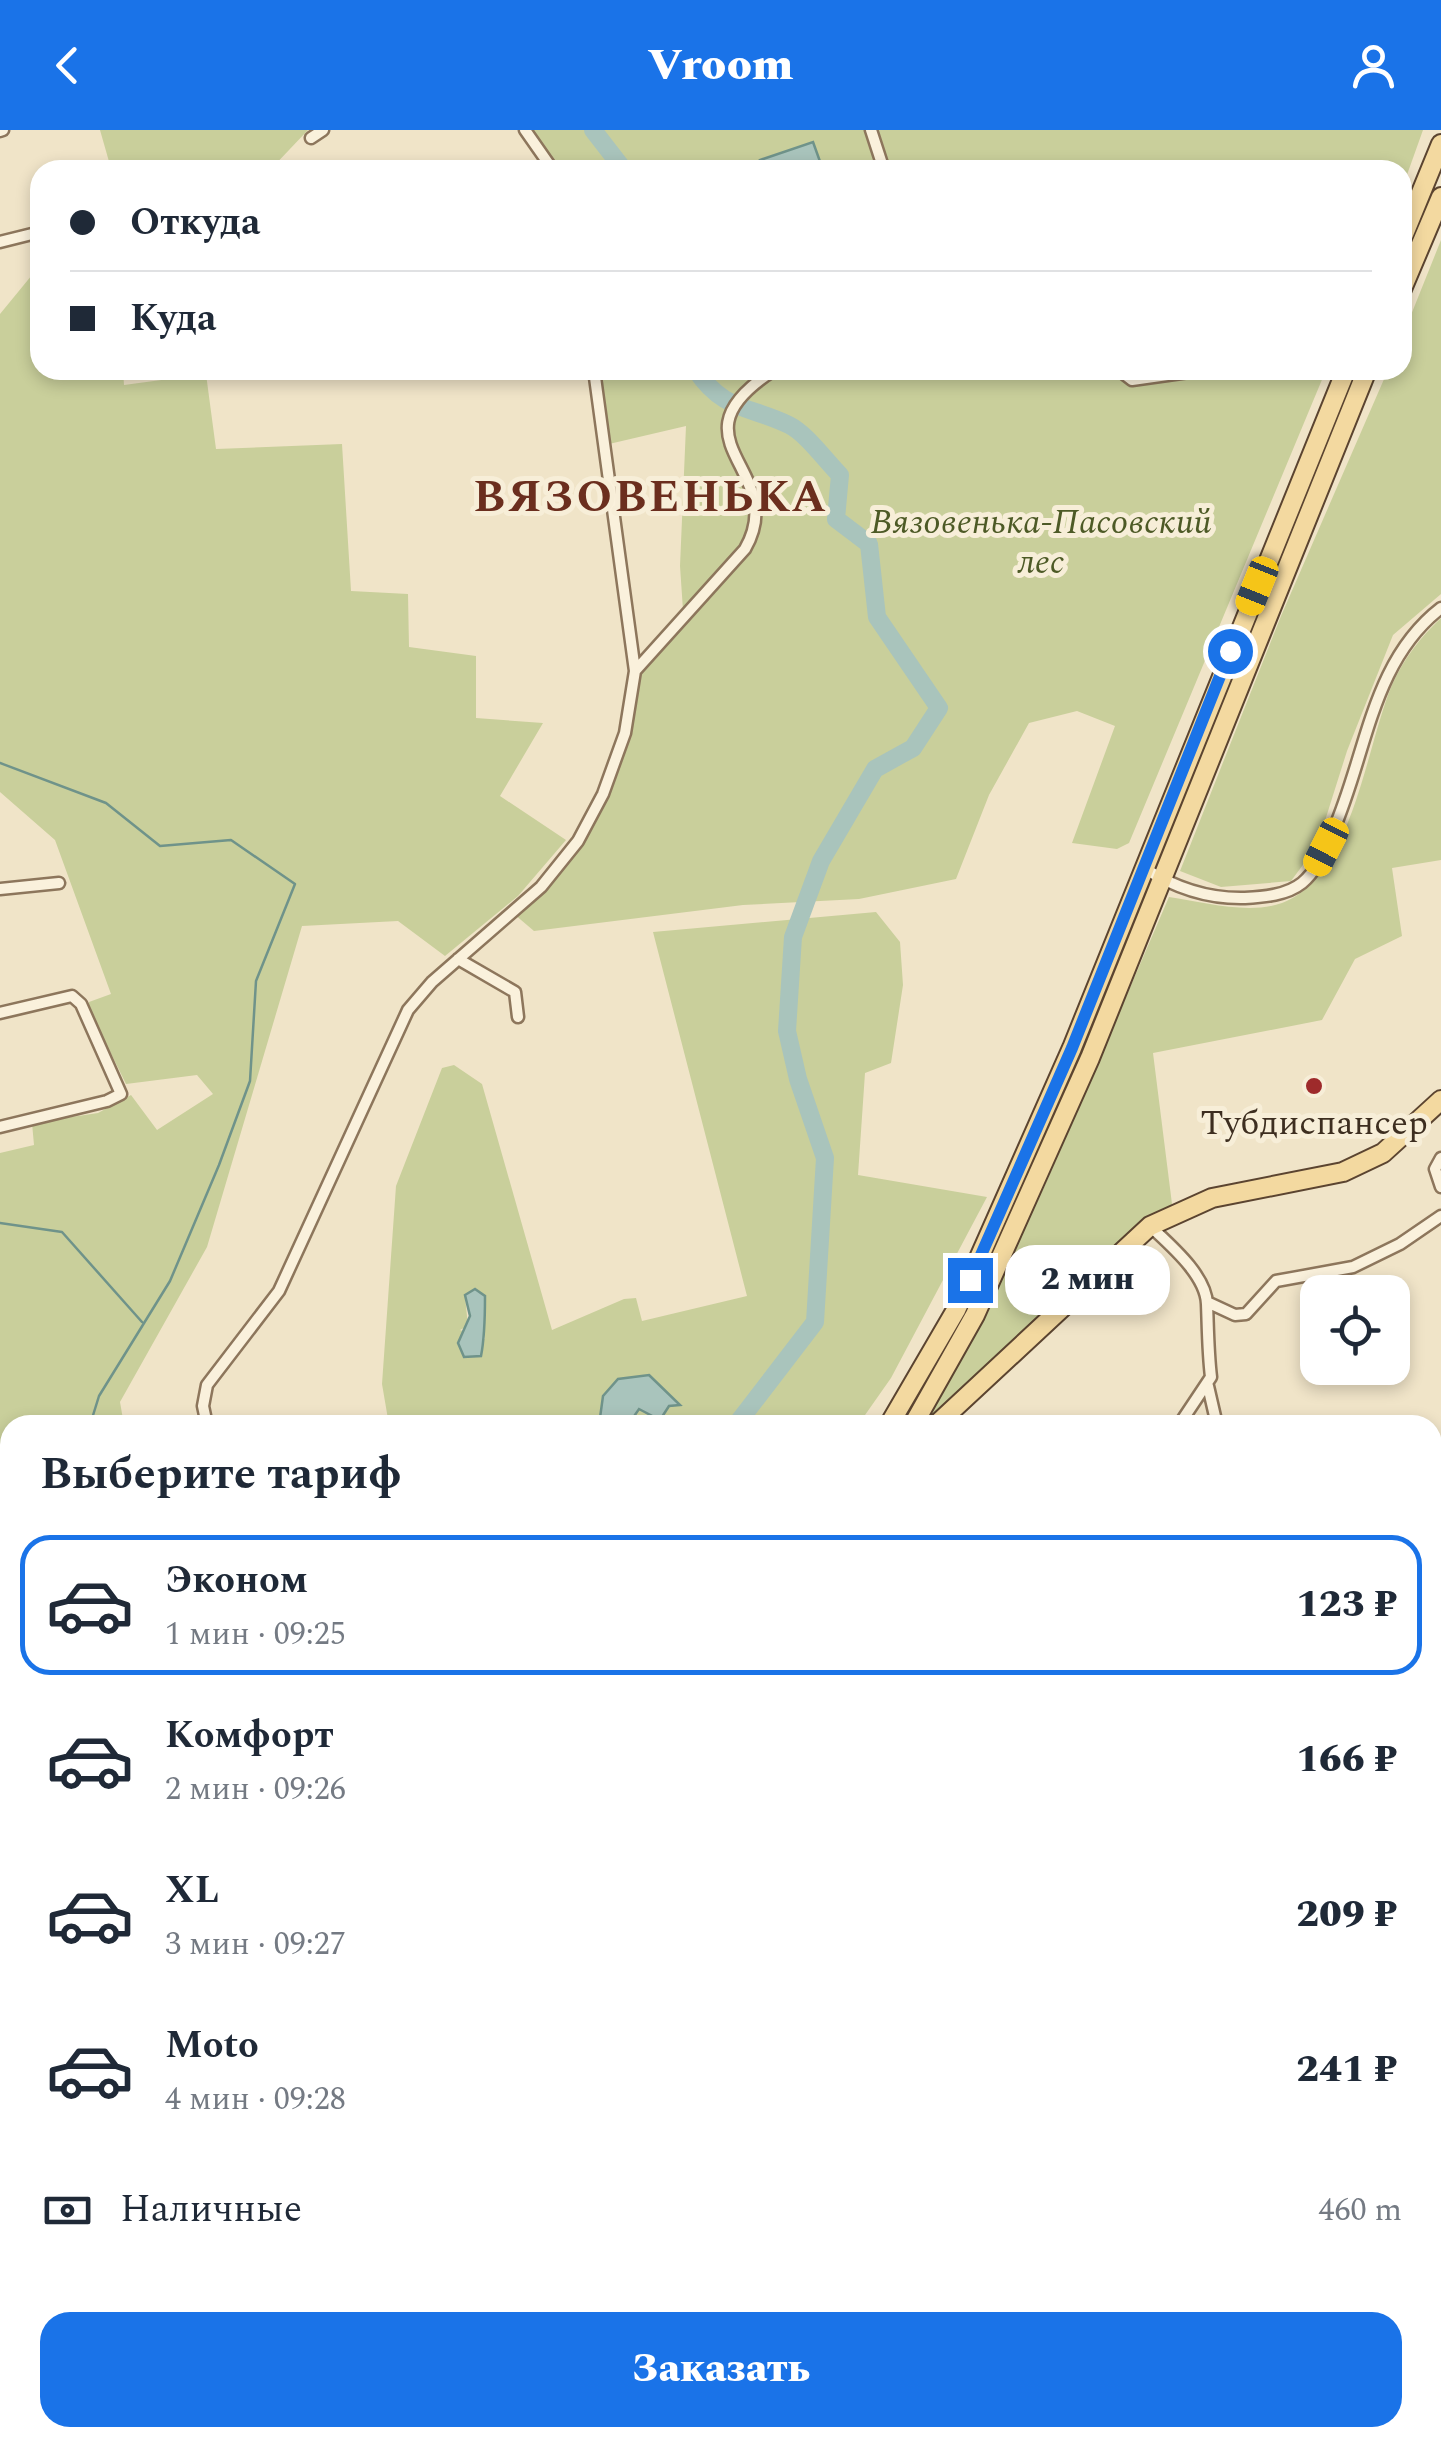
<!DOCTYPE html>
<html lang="ru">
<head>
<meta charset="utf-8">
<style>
  body { margin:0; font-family:Spectral,serif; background:#f2f2f3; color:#1f2937; height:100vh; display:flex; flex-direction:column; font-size:38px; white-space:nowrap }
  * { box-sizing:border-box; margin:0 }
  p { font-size:32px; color:#747a83 }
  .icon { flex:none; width:55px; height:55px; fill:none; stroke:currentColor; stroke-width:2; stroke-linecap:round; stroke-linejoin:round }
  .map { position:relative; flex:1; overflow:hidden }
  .drawer { position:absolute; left:0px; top:1285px; width:1442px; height:1032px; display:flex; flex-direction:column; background:#fff; border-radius:30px 30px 0 0; box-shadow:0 5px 15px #0003 }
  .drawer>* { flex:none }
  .top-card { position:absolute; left:30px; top:30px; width:1382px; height:220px; border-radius:30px; box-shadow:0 5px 15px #0003; display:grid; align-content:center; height:220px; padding:0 40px; background:#fff }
  .fabs { position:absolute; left:1300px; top:1145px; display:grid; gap:20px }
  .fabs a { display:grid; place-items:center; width:110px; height:110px; border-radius:20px; background:#fff; box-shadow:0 5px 15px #0003; font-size:50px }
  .end { position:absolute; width:45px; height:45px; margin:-22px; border:12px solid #1a73e8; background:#fff; box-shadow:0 0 0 5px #fff }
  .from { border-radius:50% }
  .bubble { position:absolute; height:70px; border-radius:30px; background:#fff; box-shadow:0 5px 15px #0003; font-size:32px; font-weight:800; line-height:70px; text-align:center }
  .car { position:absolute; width:30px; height:60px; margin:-30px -15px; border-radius:12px; box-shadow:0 0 8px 2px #0007; background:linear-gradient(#f5c518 24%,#345 0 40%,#f5c518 0 76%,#345 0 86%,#f5c518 0) }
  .top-card b { display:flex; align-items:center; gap:35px; height:95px; font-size:38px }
  .top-card b+b { border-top:2px solid #e0e1e3 }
  .top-card i { width:25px; height:25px; background:#1f2937 }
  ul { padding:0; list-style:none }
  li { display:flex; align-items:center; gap:30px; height:140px; margin:0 20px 15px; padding:0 20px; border:5px solid transparent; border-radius:30px }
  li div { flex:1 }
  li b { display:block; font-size:38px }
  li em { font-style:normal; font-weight:800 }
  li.current { border-color:#1a73e8 }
  li>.icon { width:90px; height:90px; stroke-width:1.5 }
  h2 { padding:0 40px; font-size:45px; line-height:120px }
  .pay { display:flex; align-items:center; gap:25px; height:110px; padding:0 40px; font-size:38px }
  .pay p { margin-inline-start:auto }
  .action { display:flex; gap:20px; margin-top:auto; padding:20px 40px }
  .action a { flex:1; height:115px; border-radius:30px; background:#1a73e8; color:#fff; font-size:40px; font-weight:800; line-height:115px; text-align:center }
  header { display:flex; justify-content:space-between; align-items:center; height:130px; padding:0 40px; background:#1a73e8; color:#fff; font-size:45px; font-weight:800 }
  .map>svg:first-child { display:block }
  .green { fill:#c9cf9b; fill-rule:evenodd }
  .water { fill:#a9c4bc; stroke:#6f938a; stroke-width:2.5 }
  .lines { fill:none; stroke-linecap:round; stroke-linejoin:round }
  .stream { stroke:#6f938a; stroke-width:2.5 }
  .river { stroke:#a9c4bc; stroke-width:18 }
  .street-casing { stroke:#8d765c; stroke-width:15 }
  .secondary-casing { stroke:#6f573f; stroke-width:20 }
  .primary-casing { stroke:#5b4430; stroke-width:22 }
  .street { stroke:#faf1dc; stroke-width:10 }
  .secondary { stroke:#faf1dc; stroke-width:15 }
  .primary { stroke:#f3d9a0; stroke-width:18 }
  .rail { stroke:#3d2e20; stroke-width:2.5; stroke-dasharray:18 18; stroke-linecap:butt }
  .route { stroke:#1a73e8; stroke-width:12 }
  .poi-dot { fill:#9e2a2b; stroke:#f7eed8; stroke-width:4 }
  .labels { text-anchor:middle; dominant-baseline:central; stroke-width:10; stroke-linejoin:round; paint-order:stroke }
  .park-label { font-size:35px; font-style:italic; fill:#4d5a26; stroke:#f7eed8 }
  .poi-label { font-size:35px; fill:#3d2e20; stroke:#f7eed8 }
  .district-label { font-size:45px; font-weight:bold; letter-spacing:2.5px; fill:#6b2e1e; stroke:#f7eed8 }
</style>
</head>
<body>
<header><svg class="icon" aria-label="back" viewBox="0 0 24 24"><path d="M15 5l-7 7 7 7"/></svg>Vroom<svg class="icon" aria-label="person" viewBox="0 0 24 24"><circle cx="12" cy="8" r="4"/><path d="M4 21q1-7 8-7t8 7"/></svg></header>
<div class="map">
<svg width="1441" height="2317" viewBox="0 0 1441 2317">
  <rect width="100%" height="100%" fill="#f0e4c8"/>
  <!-- green -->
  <path class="green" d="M 100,0 L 308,0 L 270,40 L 100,40 L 110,35 Z
    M 531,0 L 1423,0 L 1403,56 L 1402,40 L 560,40 Z
    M 1441,110 L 1441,464 L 1393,505 L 1347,621 L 1317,716 L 1291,751 L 1221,757 L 1180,741 L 1281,486 L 1388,240 L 1402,240 L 1403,205 Z
    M 40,112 L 40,240 L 123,240 L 124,255 L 206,244 L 216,319 L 342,314 L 351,461 L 408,464 L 409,517 L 476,526 L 476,588 L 543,593 L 500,666 L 566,710 L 518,766 L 445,826 L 398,791 L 302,796 L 207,1117 L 120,1272 L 124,1295 L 10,1295 L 10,1668 L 0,1668 L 0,1023 L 34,1015 L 32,993 L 98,983 L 131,965 L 157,1000 L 213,964 L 197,945 L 126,954 L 89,879 L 89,872 L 111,864 L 55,710 L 0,662 L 0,184 L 32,145 L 32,114 Z
    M 600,240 L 1326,240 L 1129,713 L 1117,719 L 1072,713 L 1115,596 L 1077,581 L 1029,593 L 989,665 L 956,749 L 859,769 L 743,775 L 534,801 L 514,784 C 572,738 608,679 628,607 C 633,589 632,563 639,547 C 647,529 671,510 684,495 L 680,436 L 686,296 L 609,314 Z
    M 1441,488 L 1441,730 L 1392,738 L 1402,806 L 1355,829 L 1322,890 L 1153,923 L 1172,1074 L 1131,1102 L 926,1295 L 1045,1055 L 1169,767 C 1204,772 1248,785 1282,773 C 1352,748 1366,616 1392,555 C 1404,528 1420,508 1441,488 Z
    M 876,782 L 900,812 L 903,855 L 891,933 L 865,943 L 858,1045 L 987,1067 L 891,1248 L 858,1295 L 628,1295 L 649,1245 L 617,1250 L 599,1295 L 389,1295 L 382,1254 L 396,1056 L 442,938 L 454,935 L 482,954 L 552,1200 L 624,1169 L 636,1168 L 642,1191 L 747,1166 L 653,802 ZM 465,1166 L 485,1179 L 481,1190 L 485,1209 L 460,1200 L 468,1196 Z
    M 1113,833 L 1118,840 C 1055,995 988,1149 905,1295 L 897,1295 L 940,1224 Z
    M 171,2308 L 470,2308 L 454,2317 L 158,2317 Z
    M 1110,2308 L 1154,2308 L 1166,2317 L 1092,2317 Z"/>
  <!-- water -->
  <path class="water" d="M 813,12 L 822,37 L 763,40 L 760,30 Z
    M 475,1159 L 485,1166 C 485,1186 485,1206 481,1226 L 464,1227 L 458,1213 L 470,1186 L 465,1165 Z
    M 649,1245 L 680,1275 L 669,1276 L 660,1290 L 639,1279 L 628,1295 L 599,1295 L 603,1266 L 618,1249 Z
    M 1441,1662 L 1441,1782 L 1433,1786 L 1433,1666 Z
    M 10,2287 L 10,2308 L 171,2308 L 158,2317 L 0,2317 L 0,2296 Z"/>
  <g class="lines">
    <!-- stream -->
    <path class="stream" d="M 0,633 L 106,673 L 160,716 L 231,710 L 295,754 L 256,851 L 250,951 L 219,1035 L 170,1151 L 99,1266 L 90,1295
      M 0,1093 L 62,1102 L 142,1192
      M 0,1463 L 10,1449
      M 1432,2070 L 1441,2067"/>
    <!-- river -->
    <path class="river" d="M 593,0 L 624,40
      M 696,240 C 723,281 750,276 789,295 C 807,304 825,330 840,345 L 836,389 L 869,414 L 877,487 L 939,578 L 913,618 L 875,639 L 821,731 L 793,807 L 787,901 L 798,949 L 825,1028 L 815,1192 L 736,1295
      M 246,2308 L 250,2317"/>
    <!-- street casing -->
    <g class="street-casing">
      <path id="street" d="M 525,0 L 553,40
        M 871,0 L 884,40
        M 0,1 L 3,0
        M 311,8 L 323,0
        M 0,112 L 40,102
        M 1119,240 L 1132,250 L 1203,240
        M 635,541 L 745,419 C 791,339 664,311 774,240
        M 1144,738 C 1175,758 1207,769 1245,768 C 1264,767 1287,765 1302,753 C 1318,740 1325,719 1333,701 C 1367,624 1371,532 1441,478
        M 0,759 L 59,753
        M 458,829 L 515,862 L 518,887
        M 0,883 L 72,866 L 81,874 L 121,964 L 107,971 L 0,997
        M 1441,1028 L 1435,1039 L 1441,1057
        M 1150,1096 C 1170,1115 1206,1145 1207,1174 C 1208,1199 1208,1222 1211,1247 L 1179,1295
        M 1207,1172 L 1235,1185 L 1246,1184 L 1276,1151 L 1353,1137 L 1400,1114 L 1441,1086
        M 1208,1256 L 1217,1295
        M 207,1295 L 203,1276 L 207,1255 L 279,1161 L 408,880 L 432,852 L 541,757 L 578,711 L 603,664 L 625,603 L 635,541 L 594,240
        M 1432,1356 L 1441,1349
        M 1432,1819 L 1441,1818
        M 1432,1945 L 1441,1941
        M 1055,2308 L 1059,2317"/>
    </g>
    <!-- secondary casing -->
    <g class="secondary-casing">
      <path id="secondary" d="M 0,1918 L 10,1922
        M 1432,2153 L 1441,2150
        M 1069,2317 L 1084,2308"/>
    </g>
    <!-- primary casing -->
    <g class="primary-casing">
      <path id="primary" d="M 1402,109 L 1441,14
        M 1402,159 L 1441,67
        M 889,1295 L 956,1180 L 1072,918 L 1346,240
        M 913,1295 L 975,1185 L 1090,928 L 1367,240
        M 936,1295 L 1150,1096 L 1212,1068 L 1343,1042 L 1383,1023 L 1441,970
        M 0,2069 L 10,2063"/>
    </g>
    <!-- street -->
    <use href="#street" class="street"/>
    <!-- secondary -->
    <use href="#secondary" class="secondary"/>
    <!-- primary -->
    <use href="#primary" class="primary"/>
    <!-- rail -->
    <path class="rail" d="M 1432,1460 L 1441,1455
      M 1432,1531 L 1441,1526
      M 0,2106 L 10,2100
      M 0,2130 L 10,2124"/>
  </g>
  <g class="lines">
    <!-- route -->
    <path class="route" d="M 970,1150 L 1072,918 L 1230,521"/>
  </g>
  <!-- markers -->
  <circle class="poi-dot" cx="1314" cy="956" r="10"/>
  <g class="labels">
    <!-- park labels -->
    <g class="park-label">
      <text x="1041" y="392">Вязовенька-Пасовский<tspan x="1041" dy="40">лес</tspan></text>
    </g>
    <!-- poi labels -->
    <g class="poi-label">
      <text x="1314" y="993">Тубдиспансер</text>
    </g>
    <!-- district labels -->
    <g class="district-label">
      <text x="651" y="367">ВЯЗОВЕНЬКА</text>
    </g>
  </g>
</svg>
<div class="fabs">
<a><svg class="icon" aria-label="locate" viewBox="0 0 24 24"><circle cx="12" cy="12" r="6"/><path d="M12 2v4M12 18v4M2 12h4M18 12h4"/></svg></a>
</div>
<i class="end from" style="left:1230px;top:521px"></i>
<i class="end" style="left:970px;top:1150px"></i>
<div class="bubble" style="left:1005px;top:1115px;width:165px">2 мин</div>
<i class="car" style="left:1257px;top:456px;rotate:202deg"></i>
<i class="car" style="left:1326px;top:717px;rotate:207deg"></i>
<div class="top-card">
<b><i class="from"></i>Откуда</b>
<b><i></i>Куда</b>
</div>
<section class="drawer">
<h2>Выберите тариф</h2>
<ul>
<li class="current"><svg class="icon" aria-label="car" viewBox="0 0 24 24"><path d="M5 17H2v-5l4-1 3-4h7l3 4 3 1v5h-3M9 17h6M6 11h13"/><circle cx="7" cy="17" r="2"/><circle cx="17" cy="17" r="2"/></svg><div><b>Эконом</b><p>1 мин · 09:25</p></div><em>123 ₽</em></li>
<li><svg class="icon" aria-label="car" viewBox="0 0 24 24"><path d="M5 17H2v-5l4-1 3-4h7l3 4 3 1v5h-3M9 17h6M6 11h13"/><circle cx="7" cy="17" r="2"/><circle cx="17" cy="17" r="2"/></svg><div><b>Комфорт</b><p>2 мин · 09:26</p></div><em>166 ₽</em></li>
<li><svg class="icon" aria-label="car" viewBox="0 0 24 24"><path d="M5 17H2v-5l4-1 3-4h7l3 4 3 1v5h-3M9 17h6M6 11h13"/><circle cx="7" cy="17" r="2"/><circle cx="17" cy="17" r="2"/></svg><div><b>XL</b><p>3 мин · 09:27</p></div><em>209 ₽</em></li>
<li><svg class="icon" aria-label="car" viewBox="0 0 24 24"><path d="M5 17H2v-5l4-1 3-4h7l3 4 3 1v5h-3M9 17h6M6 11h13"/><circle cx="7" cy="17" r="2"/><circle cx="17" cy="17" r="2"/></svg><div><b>Moto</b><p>4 мин · 09:28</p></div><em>241 ₽</em></li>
</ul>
<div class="pay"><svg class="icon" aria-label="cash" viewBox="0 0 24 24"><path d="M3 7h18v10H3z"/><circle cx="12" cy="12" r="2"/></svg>Наличные<p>460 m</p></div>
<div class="action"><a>Заказать</a></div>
</section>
</div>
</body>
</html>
